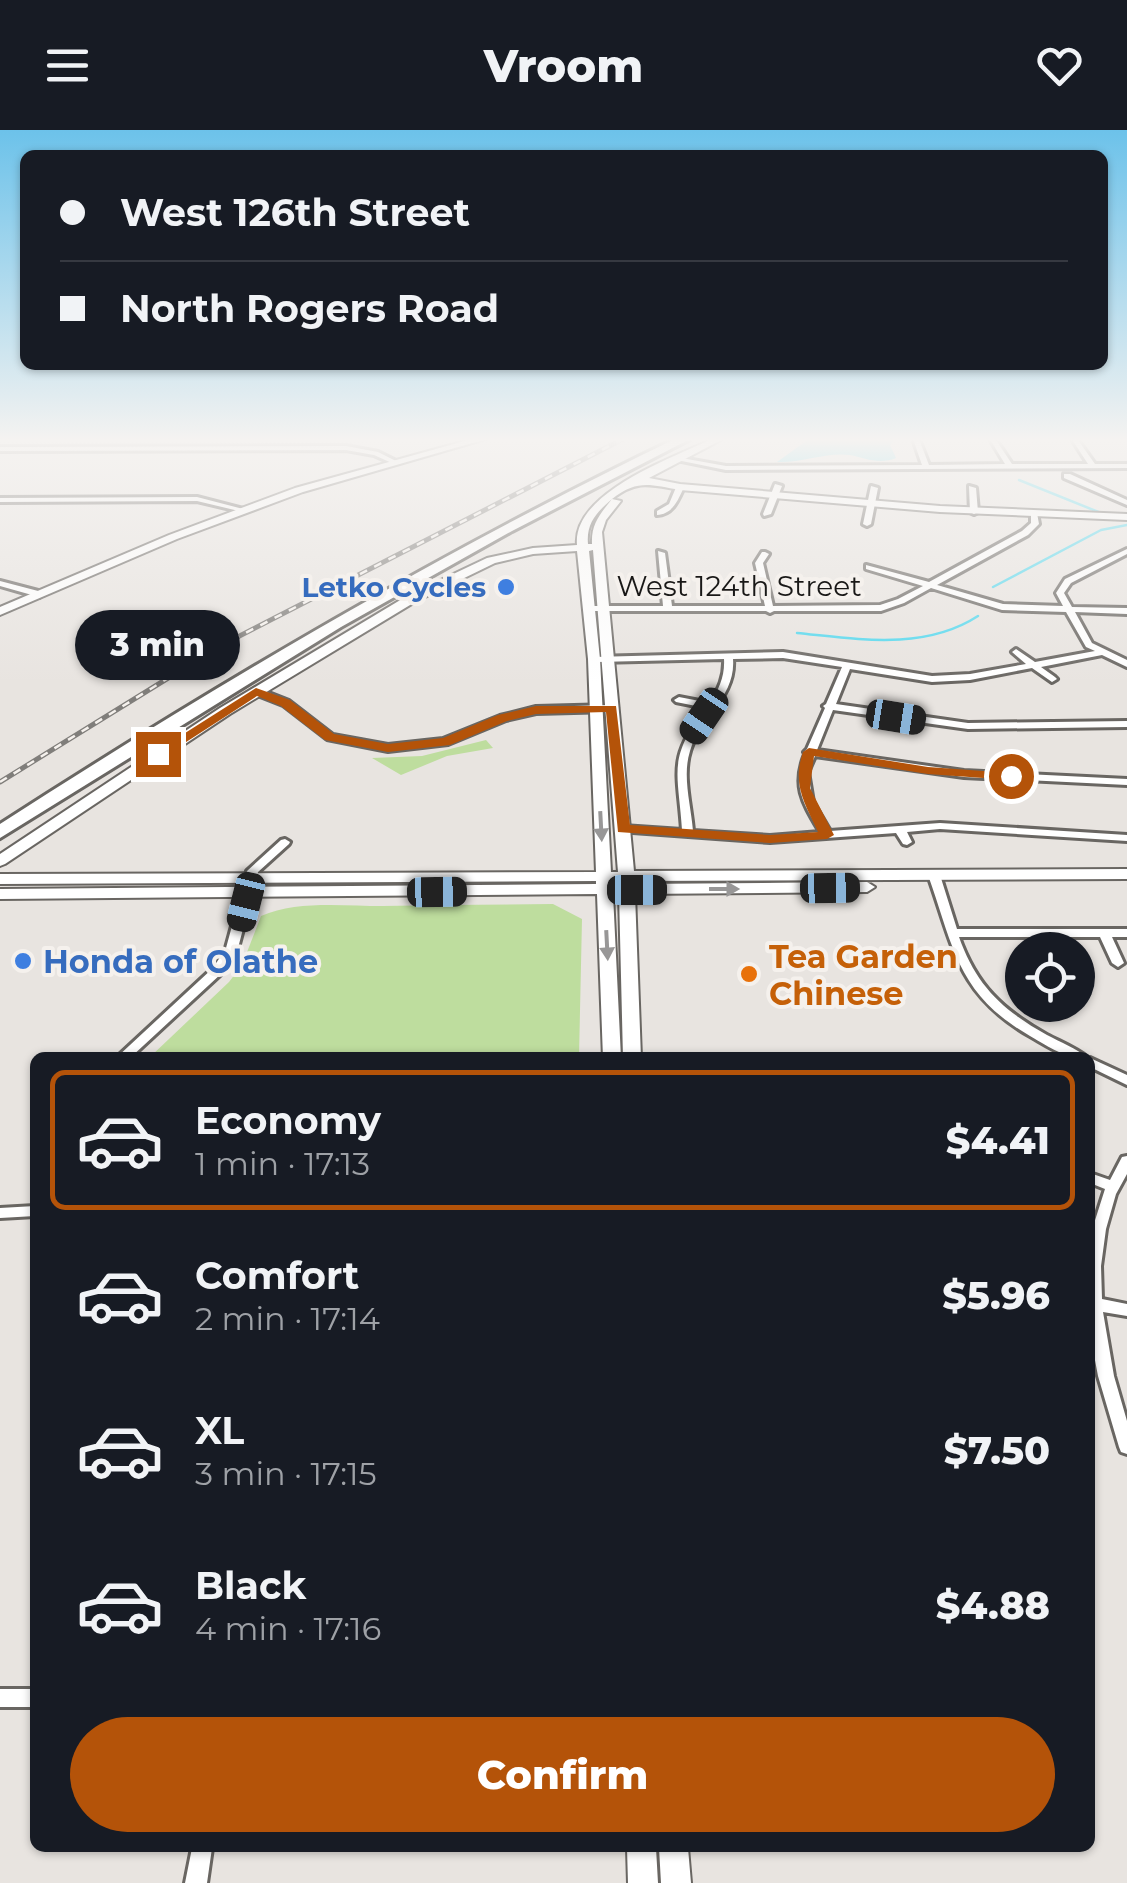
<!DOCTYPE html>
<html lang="en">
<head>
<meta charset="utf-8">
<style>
  body { margin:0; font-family:Montserrat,sans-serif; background:#20242c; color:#f1f3f6; height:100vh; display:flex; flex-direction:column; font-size:38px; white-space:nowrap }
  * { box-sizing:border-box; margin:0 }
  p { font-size:32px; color:#9ea1a6 }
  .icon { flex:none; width:55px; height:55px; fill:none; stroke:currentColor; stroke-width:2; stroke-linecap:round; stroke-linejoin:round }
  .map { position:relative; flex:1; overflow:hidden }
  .details { position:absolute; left:30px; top:922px; width:1065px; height:800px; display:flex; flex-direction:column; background:#171b24; border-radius:15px; box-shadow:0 2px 8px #0004 }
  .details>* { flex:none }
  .hud { position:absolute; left:20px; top:20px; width:1088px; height:220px; border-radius:15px; box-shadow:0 2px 8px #0004; display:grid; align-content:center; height:220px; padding:0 40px; background:#171b24 }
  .fabs { position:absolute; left:1005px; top:802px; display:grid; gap:20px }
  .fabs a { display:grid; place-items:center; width:90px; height:90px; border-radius:50%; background:#171b24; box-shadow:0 2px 8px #0004; font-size:50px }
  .end { position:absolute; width:45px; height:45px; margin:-22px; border:12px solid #b45309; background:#fff; box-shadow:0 0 0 5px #fff }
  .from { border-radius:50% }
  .bubble { position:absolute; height:70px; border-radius:35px; background:#171b24; box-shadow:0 2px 8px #0004; font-size:32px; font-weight:800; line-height:70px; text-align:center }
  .car { position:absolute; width:30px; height:60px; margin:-30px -15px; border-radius:12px; box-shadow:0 0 8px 2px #0007; background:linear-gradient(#222 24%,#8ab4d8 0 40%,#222 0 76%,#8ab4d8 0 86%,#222 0) }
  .hud b { display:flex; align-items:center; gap:35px; height:95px; font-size:38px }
  .hud b+b { border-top:2px solid #363941 }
  .hud i { width:25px; height:25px; background:#f1f3f6 }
  ul { padding:18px 0 0; list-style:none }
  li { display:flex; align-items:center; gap:30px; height:140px; margin:0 20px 15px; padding:0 20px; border:5px solid transparent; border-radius:15px }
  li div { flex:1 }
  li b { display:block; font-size:38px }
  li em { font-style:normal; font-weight:800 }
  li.selected { border-color:#b45309 }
  li>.icon { width:90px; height:90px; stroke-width:1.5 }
  .action { display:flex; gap:20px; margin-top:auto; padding:20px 40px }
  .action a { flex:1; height:115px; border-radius:60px; background:#b45309; color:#fff; font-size:40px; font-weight:800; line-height:115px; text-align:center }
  header { display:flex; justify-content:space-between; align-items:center; height:130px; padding:0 40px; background:#171b24; font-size:45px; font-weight:800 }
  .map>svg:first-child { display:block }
  .green { fill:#bedd9e }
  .water { fill:#53d8ee }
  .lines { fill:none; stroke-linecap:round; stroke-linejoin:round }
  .stream { stroke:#53d8ee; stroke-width:2.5 }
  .street-casing { stroke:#696662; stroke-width:6 }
  .secondary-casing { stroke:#696662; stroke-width:4 }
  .highway-casing { stroke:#696662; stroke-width:6 }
  .street { fill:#fff; fill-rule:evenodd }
  .secondary { fill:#fff; fill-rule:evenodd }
  .highway { fill:#fff; fill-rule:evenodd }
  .rail-casing { stroke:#807e7b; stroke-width:5 }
  .rail { stroke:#f5f1ed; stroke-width:2.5; stroke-dasharray:8; stroke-linecap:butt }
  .oneway { fill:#989797 }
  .route { fill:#b45309 }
  .shop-dot { fill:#3f7fe0; stroke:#f5f1ed; stroke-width:4 }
  .food-dot { fill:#e8710a; stroke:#f5f1ed; stroke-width:4 }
  .labels { text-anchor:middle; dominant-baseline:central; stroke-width:8; stroke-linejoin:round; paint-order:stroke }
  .far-street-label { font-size:28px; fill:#191817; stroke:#f5f1ed }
  .far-shop-label { font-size:28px; font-weight:bold; fill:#366cbe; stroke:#f5f1ed; text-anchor:end }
  .food-label { font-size:32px; font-weight:bold; fill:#c56008; stroke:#f5f1ed; text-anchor:start }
  .shop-label { font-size:32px; font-weight:bold; fill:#366cbe; stroke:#f5f1ed; text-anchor:start }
</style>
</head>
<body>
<header><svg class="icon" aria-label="menu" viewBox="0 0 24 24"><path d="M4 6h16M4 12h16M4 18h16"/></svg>Vroom<svg class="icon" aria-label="heart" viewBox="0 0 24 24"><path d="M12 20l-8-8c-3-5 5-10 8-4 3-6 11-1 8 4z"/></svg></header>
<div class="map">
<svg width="1127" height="1753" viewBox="0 0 1127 1753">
  <rect width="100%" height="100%" fill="#e8e4e0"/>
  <!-- green -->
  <path class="green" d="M 486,610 L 493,618 L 447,626 L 401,645 L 372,628 L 422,626 Z
    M 553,774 L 582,789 L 579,927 L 150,927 L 229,852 L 242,835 L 261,786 C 297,770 344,776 383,776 C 440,775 496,775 553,774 Z"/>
  <!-- water -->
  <path class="water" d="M 809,309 L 895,309 L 890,315 L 896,328 C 879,335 865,328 850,325 C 825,322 802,333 777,332 Z"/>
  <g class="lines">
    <!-- stream -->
    <path class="stream" d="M 1019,350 L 1101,383
      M 993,457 L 1101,400 L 1127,395
      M 797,503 C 858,509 924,521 978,486"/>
    <!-- street casing -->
    <g class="street-casing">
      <path id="street" d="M 913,309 L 919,309 L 929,335 L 1005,334 L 991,311 L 994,309 L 996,310 L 1012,334 L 1088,334 L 1073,311 L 1076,309 L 1078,310 L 1095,334 L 1127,334 L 1127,338 L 726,340 L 672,329 L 676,327 L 726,336 L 922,335 Z
        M 346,316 L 378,322 L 398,332 L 394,334 L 374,325 L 346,320 L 0,321 L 0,317 Z
        M 1064,344 L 1070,344 L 1127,370 L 1127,375 L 1064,348 Z
        M 775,354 L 782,356 L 771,384 L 764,386 L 763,384 Z
        M 677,355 L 684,357 C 678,370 673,384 657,385 L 657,381 L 669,374 Z
        M 871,356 L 878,358 L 871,394 L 867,396 L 863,394 Z
        M 969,356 L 976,358 L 978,382 L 974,384 L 970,382 Z
        M 197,367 L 247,380 L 243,382 L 197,371 L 0,372 L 0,368 Z
        M 1031,383 L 1037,383 L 1039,394 L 1028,405 L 937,455 L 1003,474 L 1063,476 L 1056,463 L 1065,449 L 1127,419 L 1127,424 L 1071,453 L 1064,463 L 1072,477 L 1127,478 L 1127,484 L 1075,482 L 1092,513 L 1127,530 L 1127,537 L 1102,525 L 1041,537 L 1055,547 L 1057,549 L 1052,552 L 1032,538 L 970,550 L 932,552 L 850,539 L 836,574 L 968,593 L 1127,591 L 1127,597 L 968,599 L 833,580 L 817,620 L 964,641 L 1127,649 L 1127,655 L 964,647 L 815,626 L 808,642 L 813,672 L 830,701 L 940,693 L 1127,705 L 1127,711 L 940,699 L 907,702 L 912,712 L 907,715 L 903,714 L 896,703 L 770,712 L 619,701 L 618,699 L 623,696 L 682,700 C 678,640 667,629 706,578 L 676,572 L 674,570 L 679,567 L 710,573 C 719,559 725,546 724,529 L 597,532 L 592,529 L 594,527 L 783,522 L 932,546 L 970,544 L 1026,534 L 1012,522 L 1016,519 L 1035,532 L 1095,521 L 1086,517 L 1066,482 L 1002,480 L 931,458 L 904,473 L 881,481 L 774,481 L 770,483 L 766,481 L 587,481 L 586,479 L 590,476 L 663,476 L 658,421 L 665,423 L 672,476 L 765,476 L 755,433 L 762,422 L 765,422 L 769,424 L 763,433 L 773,476 L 880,475 L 898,469 L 923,456 L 866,439 L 866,435 L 929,452 L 1022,401 L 1031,393 ZM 783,528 L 842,537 L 826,574 L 823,576 L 825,578 L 807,619 L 804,622 L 805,624 C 792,657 803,673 820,702 L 770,706 L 693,701 C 691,675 682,646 690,621 C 700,587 736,567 733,529 Z
        M 0,451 L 42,462 L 43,464 L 39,467 L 0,456 Z
        M 256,558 L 289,571 L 333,605 L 388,615 L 443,609 L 500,586 L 536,577 L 612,575 L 617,578 L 612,581 L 536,583 L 506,590 L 448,614 L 388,621 L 327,609 L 283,575 L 253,563 L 251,561 Z
        M 285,709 L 290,712 L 289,714 L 258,742 L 238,818 L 222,843 L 130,928 L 116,928 L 213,838 L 226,818 L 247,741 L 281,710 Z
        M 934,742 L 940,745 L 957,799 L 1127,799 L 1127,807 L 1112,807 L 1124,833 L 1118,837 L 1112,833 L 1100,807 L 959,807 C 976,855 1002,880 1047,905 C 1060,912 1076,918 1088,928 C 1064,928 1051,918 1030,906 C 957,864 954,818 928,745 Z
        M 1090,928 L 1127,945 L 1127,955 L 1090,937 Z
        M 1127,1026 L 1127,1044 L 1116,1064 L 1106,1099 L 1101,1136 L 1102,1169 L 1127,1174 L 1127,1186 L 1103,1182 L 1114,1246 L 1127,1291 L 1127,1324 L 1121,1322 L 1119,1317 L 1098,1246 L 1090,1204 L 1090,1106 L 1105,1059 L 1090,1053 L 1090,1043 L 1110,1050 L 1122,1027 Z
        M 35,1076 L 35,1086 L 0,1088 L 0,1078 Z
        M 0,1559 L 35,1559 L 35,1577 L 0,1577 Z
        M 192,1718 L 212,1718 L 207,1753 L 185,1753 Z"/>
    </g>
    <!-- secondary casing -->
    <g class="secondary-casing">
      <path id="secondary" d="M 472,309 L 486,309 L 303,362 L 177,409 L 0,485 L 0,477 L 169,405 L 295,358 Z
        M 712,309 L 723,309 L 649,348 L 680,354 L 940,376 L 1127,384 L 1127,390 L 940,382 L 680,360 C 650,355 638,349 612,369 L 621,371 L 606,390 L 602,402 L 634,741 L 1127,739 L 1127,749 L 634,751 L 635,754 L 867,752 L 875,757 L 867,762 L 635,764 L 641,928 L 623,928 L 619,764 L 613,764 L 621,928 L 603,928 L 597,764 L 0,769 L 0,759 L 596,754 L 596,751 L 0,754 L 0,744 L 596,742 L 588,529 L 577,421 L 533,424 L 495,433 L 415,472 L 230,584 L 5,734 L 0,736 L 0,724 L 220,578 L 407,466 L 487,428 L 533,418 L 577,415 C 572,363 672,328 712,309 ZM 612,369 C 600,384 591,394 592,414 L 588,414 C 586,393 597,382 612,369 ZM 593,420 L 618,742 L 611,742 L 600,529 L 589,421 Z
        M 627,1718 L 656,1718 L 658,1753 L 628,1753 Z
        M 659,1718 L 688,1718 L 691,1753 L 661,1753 Z"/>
    </g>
    <!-- highway casing -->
    <g class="highway-casing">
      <path id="highway" d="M 675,309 L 690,309 L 512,401 L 341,497 L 0,708 L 0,694 C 219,553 441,422 675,309 Z"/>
    </g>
    <!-- street -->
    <use href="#street" class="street"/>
    <!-- secondary -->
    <use href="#secondary" class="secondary"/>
    <!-- highway -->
    <use href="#highway" class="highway"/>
    <!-- rail casing -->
    <g class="rail-casing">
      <path id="rail" d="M 0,652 L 220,516 L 623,309"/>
    </g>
    <!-- rail -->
    <use href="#rail" class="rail"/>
  </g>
  <!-- one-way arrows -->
  <defs><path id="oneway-solid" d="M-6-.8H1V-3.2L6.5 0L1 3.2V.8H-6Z" transform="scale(2.5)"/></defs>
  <g class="oneway">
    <use href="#oneway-solid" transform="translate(601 696) rotate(87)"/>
    <use href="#oneway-solid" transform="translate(724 759)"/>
    <use href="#oneway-solid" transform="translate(607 815) rotate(87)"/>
  </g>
  <!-- sky -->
  <linearGradient id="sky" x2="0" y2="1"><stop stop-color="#6cc2ea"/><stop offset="0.56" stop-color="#f5f3f1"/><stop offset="1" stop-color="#f5f3f1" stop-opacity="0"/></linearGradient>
  <rect width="1127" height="554" fill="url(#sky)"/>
  <!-- route -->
  <path class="route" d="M 256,558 L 290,570 L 334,604 L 388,614 L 443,608 L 498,585 L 536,576 L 616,576 L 630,695 L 770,705 L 818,702 C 804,672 792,654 803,622 L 809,618 L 928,637 L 1011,643 L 1018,646 L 1011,650 L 928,644 L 814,626 L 810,658 L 834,705 L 827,709 L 770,713 L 618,702 L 606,582 L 536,584 L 507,591 L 450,615 L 388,622 L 325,610 L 281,576 L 257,566 L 163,627 L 152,624 Z"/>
  <!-- markers -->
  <g class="shop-dot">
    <circle cx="506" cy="457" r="10"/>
    <circle cx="23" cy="831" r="10"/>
  </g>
  <circle class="food-dot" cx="749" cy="844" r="10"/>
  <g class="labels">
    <!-- far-street labels -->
    <g class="far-street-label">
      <text x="739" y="456">West 124th Street</text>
    </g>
    <!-- far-shop labels -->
    <g class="far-shop-label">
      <text x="486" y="457">Letko Cycles</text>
    </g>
    <!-- food labels -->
    <g class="food-label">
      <text x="769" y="826">Tea Garden<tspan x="769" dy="37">Chinese</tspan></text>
    </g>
    <!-- shop labels -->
    <g class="shop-label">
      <text x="43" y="831">Honda of Olathe</text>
    </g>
  </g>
</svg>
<div class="fabs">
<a><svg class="icon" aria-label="locate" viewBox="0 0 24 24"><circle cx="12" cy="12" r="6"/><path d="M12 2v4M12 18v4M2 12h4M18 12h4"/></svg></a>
</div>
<i class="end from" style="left:1011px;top:646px"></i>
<i class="end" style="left:158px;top:624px"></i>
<div class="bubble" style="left:75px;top:480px;width:165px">3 min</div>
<i class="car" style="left:704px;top:586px;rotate:214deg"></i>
<i class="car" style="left:896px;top:587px;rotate:99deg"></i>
<i class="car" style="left:830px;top:758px;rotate:89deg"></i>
<i class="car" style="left:637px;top:760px;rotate:90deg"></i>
<i class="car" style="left:437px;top:762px;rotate:89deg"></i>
<i class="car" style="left:246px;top:772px;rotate:194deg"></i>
<div class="hud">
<b><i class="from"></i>West 126th Street</b>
<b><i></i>North Rogers Road</b>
</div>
<section class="details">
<ul>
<li class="selected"><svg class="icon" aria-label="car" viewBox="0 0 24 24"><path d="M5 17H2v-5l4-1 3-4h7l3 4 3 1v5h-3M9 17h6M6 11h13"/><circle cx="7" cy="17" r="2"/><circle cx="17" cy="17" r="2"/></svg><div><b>Economy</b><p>1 min · 17:13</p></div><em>$4.41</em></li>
<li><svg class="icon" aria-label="car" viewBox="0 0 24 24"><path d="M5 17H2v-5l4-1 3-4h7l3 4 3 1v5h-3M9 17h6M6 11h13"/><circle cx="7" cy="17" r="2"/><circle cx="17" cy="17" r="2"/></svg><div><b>Comfort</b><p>2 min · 17:14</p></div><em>$5.96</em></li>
<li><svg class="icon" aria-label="car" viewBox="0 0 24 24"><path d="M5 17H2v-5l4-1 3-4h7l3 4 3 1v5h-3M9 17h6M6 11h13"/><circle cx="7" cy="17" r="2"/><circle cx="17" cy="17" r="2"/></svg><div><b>XL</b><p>3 min · 17:15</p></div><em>$7.50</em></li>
<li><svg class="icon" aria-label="car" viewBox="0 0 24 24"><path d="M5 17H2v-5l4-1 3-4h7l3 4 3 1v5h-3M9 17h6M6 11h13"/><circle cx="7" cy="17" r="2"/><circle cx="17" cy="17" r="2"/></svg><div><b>Black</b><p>4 min · 17:16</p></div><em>$4.88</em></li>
</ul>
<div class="action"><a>Confirm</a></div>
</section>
</div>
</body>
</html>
